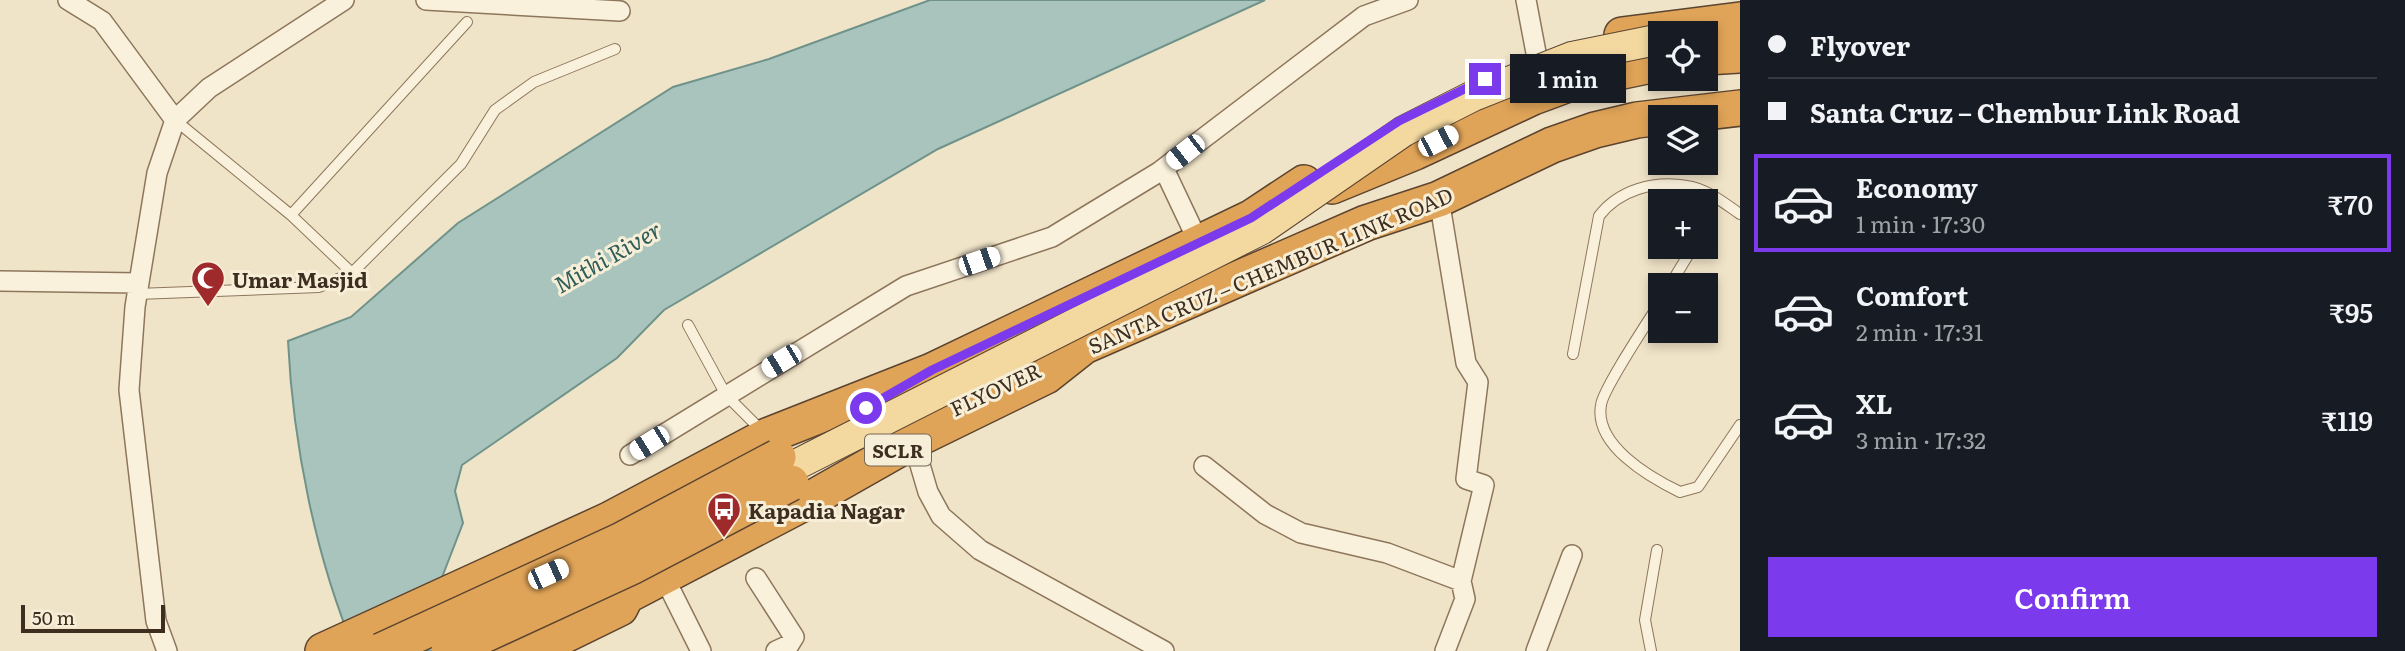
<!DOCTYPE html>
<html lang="en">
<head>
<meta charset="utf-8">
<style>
  body { margin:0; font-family:Literata,serif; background:#242831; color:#f1f3f6; height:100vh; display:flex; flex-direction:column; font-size:26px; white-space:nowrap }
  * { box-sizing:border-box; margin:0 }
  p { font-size:23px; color:#9ea1a6 }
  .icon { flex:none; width:38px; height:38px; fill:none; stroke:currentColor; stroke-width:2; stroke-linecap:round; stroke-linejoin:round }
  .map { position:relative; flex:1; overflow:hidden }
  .side { display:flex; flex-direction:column; background:#171b24; width:665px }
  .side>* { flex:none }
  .top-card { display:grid; align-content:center; height:154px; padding:0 28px; background:#171b24 }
  .tools { position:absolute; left:1648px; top:21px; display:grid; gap:14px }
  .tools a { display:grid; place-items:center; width:70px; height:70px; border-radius:0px; background:#171b24; box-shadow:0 4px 10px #0003; font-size:35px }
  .scale { position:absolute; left:21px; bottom:18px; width:144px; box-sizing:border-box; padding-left:7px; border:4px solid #3d2e20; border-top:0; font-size:19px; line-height:24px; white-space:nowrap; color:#3d2e20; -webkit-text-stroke:5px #f7eed8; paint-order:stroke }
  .end { position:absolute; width:32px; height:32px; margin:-16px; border:9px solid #7c3aed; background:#fff; box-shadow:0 0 0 4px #fff }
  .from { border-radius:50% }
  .bubble { position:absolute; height:49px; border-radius:0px; background:#171b24; box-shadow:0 4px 10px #0003; font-size:23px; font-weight:600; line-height:49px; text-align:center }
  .car { position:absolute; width:21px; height:42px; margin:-21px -10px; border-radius:9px; box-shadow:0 0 5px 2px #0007; background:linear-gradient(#fff 24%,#345 0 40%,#fff 0 76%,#345 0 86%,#fff 0) }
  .top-card b { display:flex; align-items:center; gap:24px; height:66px; font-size:26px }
  .top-card b+b { border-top:2px solid #363941 }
  .top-card i { width:18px; height:18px; background:#f1f3f6 }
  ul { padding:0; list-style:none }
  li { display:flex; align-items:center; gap:21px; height:98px; margin:0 14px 10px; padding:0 14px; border:4px solid transparent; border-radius:0px }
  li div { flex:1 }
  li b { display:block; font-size:26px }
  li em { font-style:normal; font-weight:600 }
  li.current { border-color:#7c3aed }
  li>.icon { width:63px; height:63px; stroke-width:1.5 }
  .action { display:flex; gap:14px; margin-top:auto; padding:14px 28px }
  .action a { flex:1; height:80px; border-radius:0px; background:#7c3aed; color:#fff; font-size:28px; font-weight:600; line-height:80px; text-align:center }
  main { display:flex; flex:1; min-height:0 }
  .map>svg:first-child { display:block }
  .water { fill:#a9c4bc; stroke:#6f938a; stroke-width:2 }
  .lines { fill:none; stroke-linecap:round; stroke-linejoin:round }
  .lane-casing { stroke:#8d765c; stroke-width:12 }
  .street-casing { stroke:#8d765c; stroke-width:22 }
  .highway-casing { stroke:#5b4430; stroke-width:38 }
  .lane { stroke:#faf1dc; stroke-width:10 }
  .street { stroke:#faf1dc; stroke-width:19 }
  .highway { stroke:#e0a458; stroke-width:35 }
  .primary-bridge-casing { stroke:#5b4430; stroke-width:32; stroke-linecap:butt }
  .highway-bridge-casing { stroke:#5b4430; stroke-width:38; stroke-linecap:butt }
  .primary-bridge { stroke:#f3d9a0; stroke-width:30 }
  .highway-bridge { stroke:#e0a458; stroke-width:35 }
  .route { stroke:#7c3aed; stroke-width:9 }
  .labels { text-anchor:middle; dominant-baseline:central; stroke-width:6; stroke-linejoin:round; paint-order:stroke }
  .shield { fill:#f7eed8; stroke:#756857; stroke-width:2 }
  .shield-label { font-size:19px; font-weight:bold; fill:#3d2e20 }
  .street-label { font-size:21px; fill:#3d2e20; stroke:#f7eed8 }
  .poi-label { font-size:21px; font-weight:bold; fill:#3d2e20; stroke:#f7eed8; text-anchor:start }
  .water-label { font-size:23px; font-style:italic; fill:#2f5d5a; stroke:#f7eed8 }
</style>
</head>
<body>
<main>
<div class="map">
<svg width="1740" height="651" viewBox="0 0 1740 651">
  <rect width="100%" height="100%" fill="#f0e4c8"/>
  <!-- water -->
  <path class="water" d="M 930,0 L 1265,0 L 938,149 L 664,310 L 617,358 L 462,465 L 455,491 L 463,523 L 441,580 L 472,651 L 355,651 C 315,556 293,443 288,341 L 351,317 L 458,223 L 673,87 L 769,59 Z"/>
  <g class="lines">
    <!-- lane casing -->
    <g class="lane-casing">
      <path id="lane" d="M 175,120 L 291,215 L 352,273
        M 1687,186 L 1696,201
        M 291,215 L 467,22
        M 1670,285 L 1693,247
        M 137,294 L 319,287 L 352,273 L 461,164 L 495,110 L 534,82 L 615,49
        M 1661,301 C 1649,320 1603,389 1601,405 C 1594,445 1649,477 1680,492 L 1698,487 L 1740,425
        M 688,325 L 726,395 L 762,431
        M 1573,354 L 1599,216 C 1619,190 1654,180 1687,186 C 1707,189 1724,203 1740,214
        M 1651,651 L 1645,620 L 1657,550"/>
    </g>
    <!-- street casing -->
    <g class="street-casing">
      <path id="street" d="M 68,0 L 102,21 L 175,120
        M 426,0 L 620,11
        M 1526,0 L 1537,58
        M 1164,169 L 1199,243
        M 1439,199 L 1466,363 L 1478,382 L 1466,479 L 1484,485 L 1461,581
        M 0,281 L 139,283
        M 913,441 L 928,492 L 941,516 L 980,550 L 1164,651
        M 630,455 L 906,286 L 1052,237 L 1159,172 L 1364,16 L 1408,0
        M 1204,466 L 1265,514 L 1301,533 L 1387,553 L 1461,581 L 1465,599 L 1445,651
        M 664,577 L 701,651
        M 756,578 L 794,637 L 789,645 L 776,651
        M 167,651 L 156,621 L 129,390 L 135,307 L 157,173 L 175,120 L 209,88 L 344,0
        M 1536,651 L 1572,555"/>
    </g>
    <!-- highway casing -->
    <g class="highway-casing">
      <path id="highway" d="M 1622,35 L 1740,20
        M 1706,57 L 1740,55
        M 1332,186 L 1415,152 L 1533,97 L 1579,80 L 1661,63
        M 323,651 L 609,520 L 767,436 L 932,371 L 1251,218 L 1304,183
        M 497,651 L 551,626
        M 532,651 L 620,608 L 626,596 L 802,504 L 913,441 L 1046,376 L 1084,346 L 1366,223 L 1439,199 L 1552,145 L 1595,130 L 1637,120 L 1740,108"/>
    </g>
    <!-- lane -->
    <use href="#lane" class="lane"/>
    <!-- street -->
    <use href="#street" class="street"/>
    <!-- highway -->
    <use href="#highway" class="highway"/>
    <!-- primary-bridge casing -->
    <g class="primary-bridge-casing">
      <path id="primary-bridge" d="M 758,484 L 1262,229 L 1404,131 L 1473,96 L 1572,57 L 1661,39"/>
    </g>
    <!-- highway-bridge casing -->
    <g class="highway-bridge-casing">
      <path id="highway-bridge" d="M 381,651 L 620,541 L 778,457
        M 449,651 L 633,566 L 791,483"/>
    </g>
    <!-- primary-bridge -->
    <use href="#primary-bridge" class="primary-bridge"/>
    <!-- highway-bridge -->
    <use href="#highway-bridge" class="highway-bridge"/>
  </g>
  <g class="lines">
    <!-- route -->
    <path class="route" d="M 866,408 L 932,370 L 1251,218 L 1399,121 L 1485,79"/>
  </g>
  <!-- icons -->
  <defs>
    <g id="mosque-pin" transform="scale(1.75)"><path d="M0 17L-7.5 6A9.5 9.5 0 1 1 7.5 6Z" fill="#9e2a2b" stroke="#f7eed8"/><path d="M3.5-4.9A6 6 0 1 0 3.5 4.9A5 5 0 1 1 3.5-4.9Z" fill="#fff"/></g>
    <g id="bus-pin" transform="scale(1.75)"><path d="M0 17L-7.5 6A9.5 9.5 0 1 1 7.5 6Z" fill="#9e2a2b" stroke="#f7eed8"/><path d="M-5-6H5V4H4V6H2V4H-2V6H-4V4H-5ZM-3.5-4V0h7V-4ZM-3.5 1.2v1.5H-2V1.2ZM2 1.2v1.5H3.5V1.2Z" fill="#fff"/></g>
  </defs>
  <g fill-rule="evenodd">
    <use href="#mosque-pin" x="208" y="278"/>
    <use href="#bus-pin" x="724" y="509"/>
  </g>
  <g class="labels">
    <!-- shield labels -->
    <rect class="shield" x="865" y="434.5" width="66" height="31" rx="5"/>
    <g class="shield-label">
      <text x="898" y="450">SCLR</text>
    </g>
    <!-- street labels -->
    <g class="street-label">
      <text transform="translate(1270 269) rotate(-23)">SANTA CRUZ – CHEMBUR LINK ROAD</text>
      <text transform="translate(995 388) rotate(-25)">FLYOVER</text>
    </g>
    <!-- poi labels -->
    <g class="poi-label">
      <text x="232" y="278">Umar Masjid</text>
      <text x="748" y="509">Kapadia Nagar</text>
    </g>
    <!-- water labels -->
    <g class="water-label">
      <text transform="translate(607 256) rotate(-30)">Mithi River</text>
    </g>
  </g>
</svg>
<div class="tools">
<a><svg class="icon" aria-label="locate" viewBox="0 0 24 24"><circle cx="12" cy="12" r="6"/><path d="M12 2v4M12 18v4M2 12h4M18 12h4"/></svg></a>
<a><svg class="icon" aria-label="layers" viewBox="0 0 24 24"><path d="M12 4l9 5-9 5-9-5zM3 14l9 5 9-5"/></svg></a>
<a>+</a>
<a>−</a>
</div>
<div class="scale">50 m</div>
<i class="end from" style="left:866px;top:408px"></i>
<i class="end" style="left:1485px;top:79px"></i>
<div class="bubble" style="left:1510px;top:54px;width:116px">1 min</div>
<i class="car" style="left:1438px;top:141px;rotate:63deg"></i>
<i class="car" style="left:1185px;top:152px;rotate:232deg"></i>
<i class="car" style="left:979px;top:261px;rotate:71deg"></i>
<i class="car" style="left:781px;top:361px;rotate:239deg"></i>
<i class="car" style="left:649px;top:443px;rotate:238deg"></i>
<i class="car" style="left:548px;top:574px;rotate:66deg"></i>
</div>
<section class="side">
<div class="top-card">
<b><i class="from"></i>Flyover</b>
<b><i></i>Santa Cruz – Chembur Link Road</b>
</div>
<ul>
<li class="current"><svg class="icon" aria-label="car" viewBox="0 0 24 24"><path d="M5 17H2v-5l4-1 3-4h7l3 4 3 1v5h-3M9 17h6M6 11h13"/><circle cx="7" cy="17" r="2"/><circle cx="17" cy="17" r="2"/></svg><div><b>Economy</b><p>1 min · 17:30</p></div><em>₹70</em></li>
<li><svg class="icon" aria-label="car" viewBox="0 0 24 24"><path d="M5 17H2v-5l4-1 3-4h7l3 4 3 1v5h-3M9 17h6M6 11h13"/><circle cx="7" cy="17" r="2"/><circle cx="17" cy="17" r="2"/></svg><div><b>Comfort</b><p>2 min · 17:31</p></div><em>₹95</em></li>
<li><svg class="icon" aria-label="car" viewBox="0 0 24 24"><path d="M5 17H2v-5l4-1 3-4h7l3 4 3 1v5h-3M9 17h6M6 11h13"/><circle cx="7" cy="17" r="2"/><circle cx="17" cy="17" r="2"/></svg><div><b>XL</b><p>3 min · 17:32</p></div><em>₹119</em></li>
</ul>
<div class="action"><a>Confirm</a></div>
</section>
</main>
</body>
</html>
